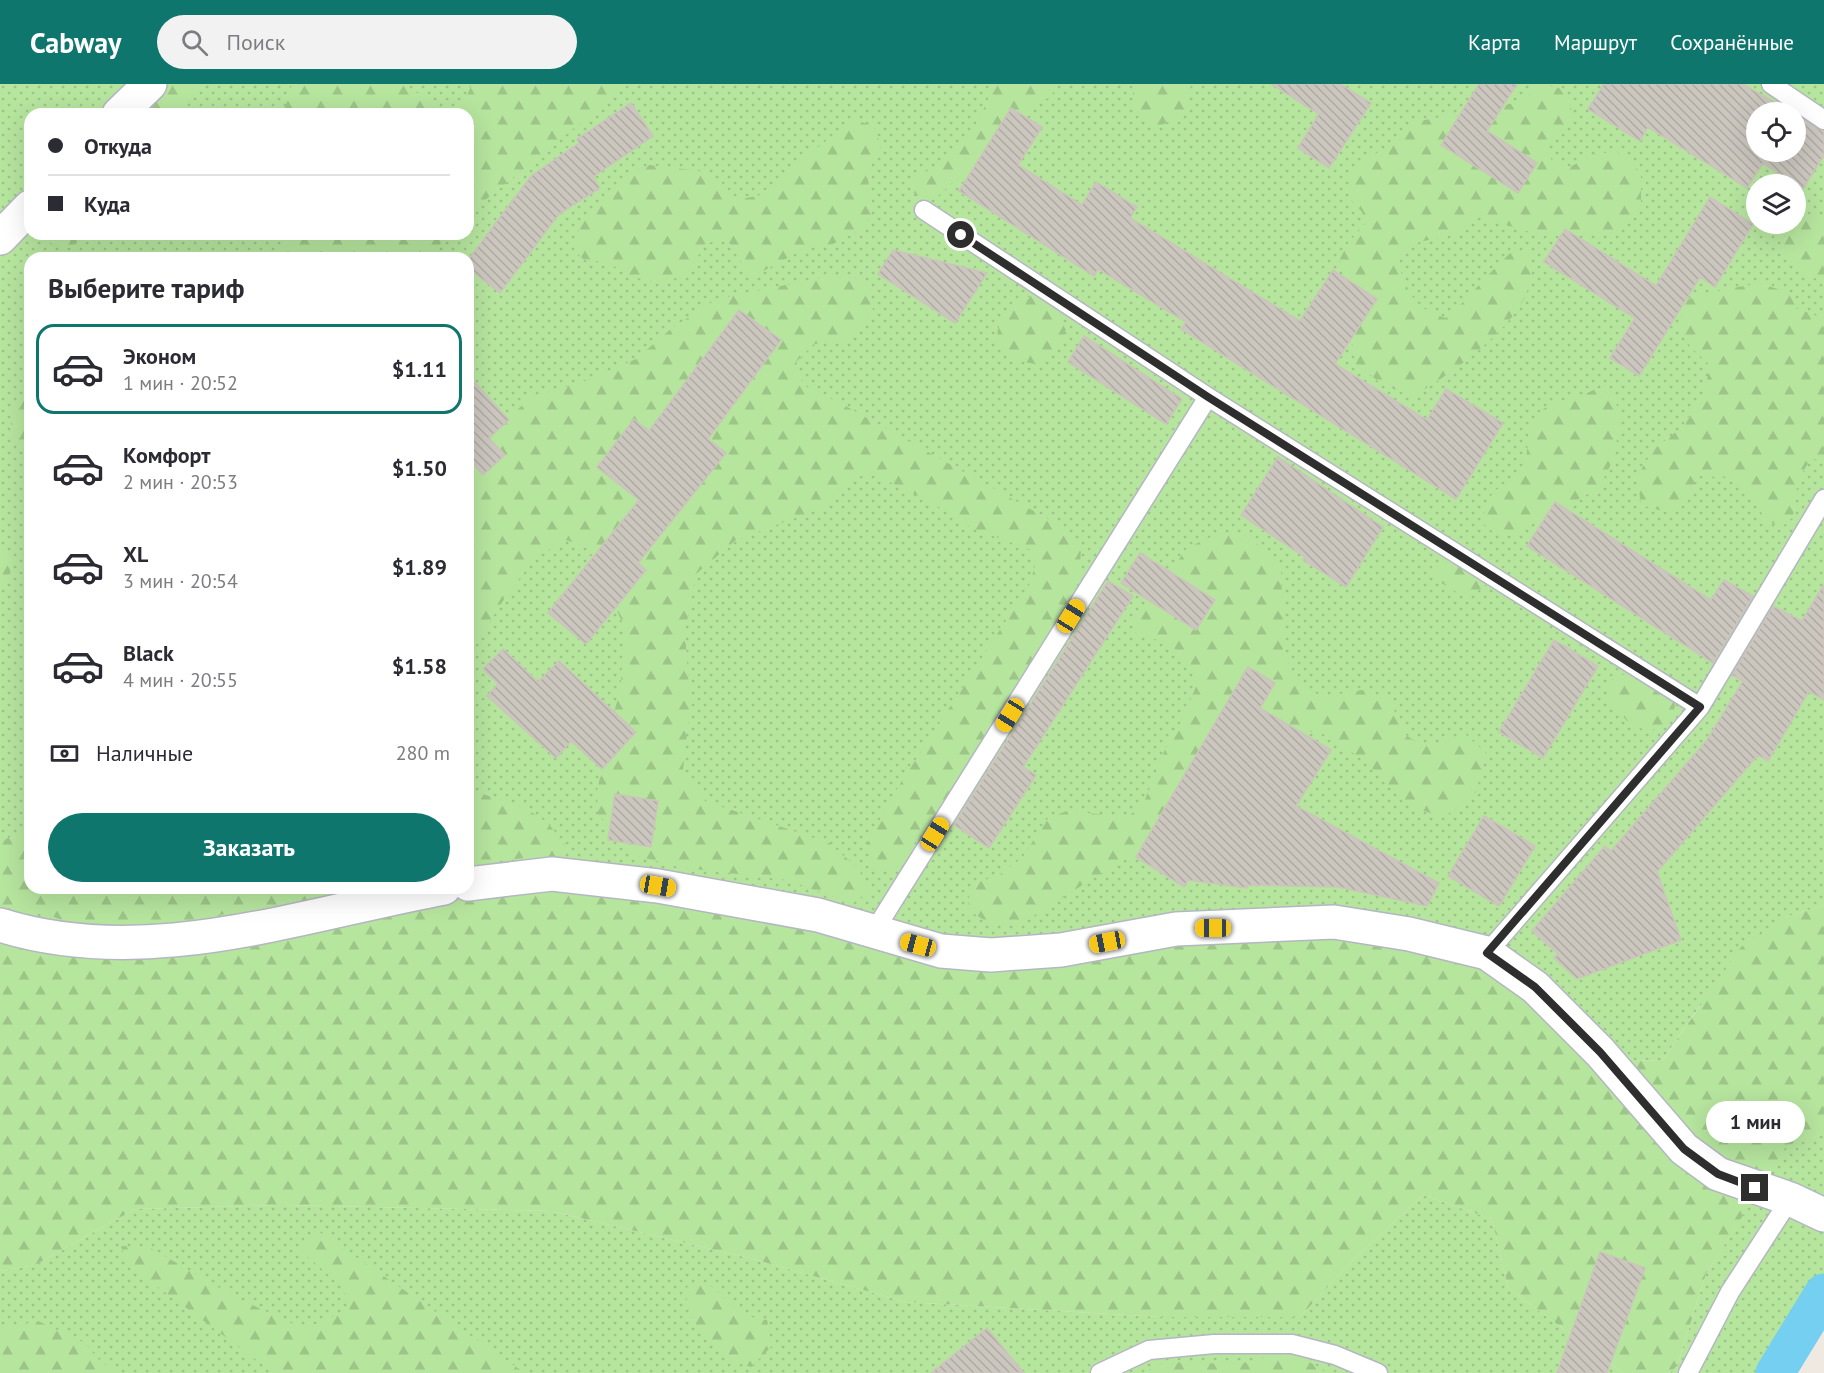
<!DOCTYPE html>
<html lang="ru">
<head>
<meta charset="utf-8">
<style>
  body { margin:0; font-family:"PT Sans",sans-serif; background:#f2f2f3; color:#2b2b33; height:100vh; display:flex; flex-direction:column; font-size:22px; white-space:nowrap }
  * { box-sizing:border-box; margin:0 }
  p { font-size:20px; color:#7c7c81 }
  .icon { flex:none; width:33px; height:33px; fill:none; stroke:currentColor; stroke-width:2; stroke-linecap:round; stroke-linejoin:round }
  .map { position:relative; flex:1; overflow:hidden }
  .details { position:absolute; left:24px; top:168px; width:450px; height:642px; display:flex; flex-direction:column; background:#fff; border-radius:18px; box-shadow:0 6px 24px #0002 }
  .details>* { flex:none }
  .guide { position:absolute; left:24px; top:24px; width:450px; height:132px; border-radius:18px; box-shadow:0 6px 24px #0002; display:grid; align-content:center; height:132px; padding:0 24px; background:#fff }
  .buttons { position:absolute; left:1746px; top:18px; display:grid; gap:12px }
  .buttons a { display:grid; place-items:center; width:60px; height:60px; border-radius:50%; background:#fff; box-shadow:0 6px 24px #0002; font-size:30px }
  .end { position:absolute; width:27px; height:27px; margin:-14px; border:8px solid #2e2e2e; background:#fff; box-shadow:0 0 0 3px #fff }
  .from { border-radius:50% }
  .bubble { position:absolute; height:42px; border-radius:21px; background:#fff; box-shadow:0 6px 24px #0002; font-size:20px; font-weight:800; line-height:42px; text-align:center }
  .car { position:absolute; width:18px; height:36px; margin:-18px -9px; border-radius:8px; box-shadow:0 0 4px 2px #0007; background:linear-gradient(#f5c518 24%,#345 0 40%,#f5c518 0 76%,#345 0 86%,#f5c518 0) }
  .guide b { display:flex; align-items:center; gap:21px; height:57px; font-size:22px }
  .guide b+b { border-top:2px solid #e1e1e2 }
  .guide i { width:15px; height:15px; background:#2b2b33 }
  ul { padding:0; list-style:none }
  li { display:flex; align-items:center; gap:18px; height:90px; margin:0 12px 9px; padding:0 12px; border:3px solid transparent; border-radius:18px }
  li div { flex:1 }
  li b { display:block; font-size:22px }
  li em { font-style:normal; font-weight:800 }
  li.on { border-color:#0f766e }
  li>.icon { width:54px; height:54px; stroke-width:1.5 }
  h2 { padding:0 24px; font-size:27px; line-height:72px }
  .pay { display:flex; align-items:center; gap:15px; height:66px; padding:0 24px; font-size:22px }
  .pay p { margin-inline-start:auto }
  .primary-button { display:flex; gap:12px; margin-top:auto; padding:12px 24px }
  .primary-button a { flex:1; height:69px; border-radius:36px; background:#0f766e; color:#fff; font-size:24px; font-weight:800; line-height:69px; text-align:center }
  header { display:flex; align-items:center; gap:36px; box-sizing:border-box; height:84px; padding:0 30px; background:#0f766e; color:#fff }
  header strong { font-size:28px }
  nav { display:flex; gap:33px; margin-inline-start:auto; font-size:21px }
  .search { width:420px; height:54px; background:#f2f2f3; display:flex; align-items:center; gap:15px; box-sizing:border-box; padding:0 21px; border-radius:33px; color:#7c7c81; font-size:22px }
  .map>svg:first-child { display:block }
  .grass { fill:url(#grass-dots); fill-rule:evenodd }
  .forest { fill:url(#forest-firs) }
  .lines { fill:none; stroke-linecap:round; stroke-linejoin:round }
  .canal { stroke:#75cff0; stroke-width:39 }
  .building { fill:url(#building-back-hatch); stroke:#cbc5ba; stroke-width:1.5 }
  .lane-casing { stroke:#b4b7c1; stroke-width:21 }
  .secondary-casing { stroke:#b4b7c1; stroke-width:36 }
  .lane { stroke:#fff; stroke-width:18 }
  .secondary { stroke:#fff; stroke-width:33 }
  .route { stroke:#2e2e2e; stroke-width:8 }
</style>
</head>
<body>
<header>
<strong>Cabway</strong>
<div class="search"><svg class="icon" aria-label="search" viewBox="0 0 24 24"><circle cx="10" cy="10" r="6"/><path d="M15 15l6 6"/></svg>Поиск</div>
<nav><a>Карта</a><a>Маршрут</a><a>Сохранённые</a></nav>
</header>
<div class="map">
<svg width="1824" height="1289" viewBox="0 0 1824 1289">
  <defs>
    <pattern id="grass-dots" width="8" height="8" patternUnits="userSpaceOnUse" patternTransform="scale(1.5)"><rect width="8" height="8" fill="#b6e59e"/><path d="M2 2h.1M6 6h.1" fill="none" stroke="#9dc588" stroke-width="1.8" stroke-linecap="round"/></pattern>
    <pattern id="forest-firs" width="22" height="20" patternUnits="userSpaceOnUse" patternTransform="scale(1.5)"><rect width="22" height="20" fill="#b6e59e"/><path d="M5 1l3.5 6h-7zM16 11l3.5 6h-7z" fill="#9dc588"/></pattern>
    <pattern id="building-back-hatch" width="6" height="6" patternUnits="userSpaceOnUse" patternTransform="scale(1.5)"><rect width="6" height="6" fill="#cbc7bf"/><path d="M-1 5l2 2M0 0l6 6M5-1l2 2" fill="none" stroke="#afaba4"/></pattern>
  </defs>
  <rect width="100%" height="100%" fill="#efe9e1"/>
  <!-- grass -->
  <path class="grass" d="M 0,0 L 1824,0 L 1824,821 L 1786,833 L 1699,923 L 1662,977 L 1633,976 L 1563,925 L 468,803 L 468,174 L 30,174 L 30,804 L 398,817 L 284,856 L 149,866 L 0,832 ZM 1756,28 L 1796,28 L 1796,68 L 1756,68 ZM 30,30 L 468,30 L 468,150 L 30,150 ZM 1756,100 L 1796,100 L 1796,140 L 1756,140 Z
    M 1824,1050 L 1824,1209 L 1775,1289 L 1669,1289 L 1677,1282 L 1706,1190 L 1787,1060 Z
    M 1423,1111 L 1492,1135 L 1508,1204 L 1623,1289 L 0,1289 L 0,1187 L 35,1181 L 135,1125 L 283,1121 L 551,1127 L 753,1175 L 906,1218 L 1161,1233 L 1300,1233 L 1351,1178 Z"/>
  <!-- forest -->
  <path class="forest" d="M 125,0 L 206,0 L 176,30 L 100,30 Z
    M 292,0 L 399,0 L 426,13 L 436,30 L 283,30 Z
    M 472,0 L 629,0 L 468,130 L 468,30 L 459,30 Z
    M 994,0 L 1057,0 L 1051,13 L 1041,17 L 938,112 L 917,112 L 910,104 L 910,96 C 959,73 975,50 994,0 Z
    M 1132,0 L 1191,0 L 1186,27 L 1154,46 L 1135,25 Z
    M 1540,0 L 1559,4 L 1569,17 L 1574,34 L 1564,49 L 1547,62 L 1552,77 L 1570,83 L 1592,71 L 1616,67 L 1641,88 L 1641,119 L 1614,148 L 1537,150 L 1479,133 L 1465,147 L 1408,161 L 1398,180 C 1409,210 1414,225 1446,234 C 1471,213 1490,186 1515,165 L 1528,169 C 1532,184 1532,196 1526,210 C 1512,246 1446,295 1412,312 L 1383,301 L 1355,279 L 1340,175 L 1348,159 L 1365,140 L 1362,128 L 1352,117 L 1349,92 L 1360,77 L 1399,58 L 1414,38 L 1521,18 Z
    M 853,35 L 873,42 L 881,61 C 868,87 864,96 874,123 L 864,144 L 833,160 L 804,165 L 754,192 C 738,180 738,168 725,154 L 705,160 L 688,189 L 661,200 L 630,192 L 609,179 L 583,175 L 574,166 L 580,140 L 599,117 L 623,93 L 650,81 L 700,87 L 722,99 L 733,112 L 740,115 L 758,112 Z
    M 1815,130 L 1824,132 L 1824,202 L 1815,194 L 1796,186 L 1780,167 L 1788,140 L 1796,140 L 1796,137 Z
    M 42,150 L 90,150 L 68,164 L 50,159 Z
    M 297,150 L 444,150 L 435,174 L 270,174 Z
    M 845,189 L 868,200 L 873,226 L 847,257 L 814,260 L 796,278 L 803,301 L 842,320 L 1050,436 L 1081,465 L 1079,497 L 1025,605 L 894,788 L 873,784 L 866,761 L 898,703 L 1029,501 L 1036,479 L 1029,465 L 974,445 L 929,417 L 869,388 L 841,402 L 822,424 L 736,456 L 696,490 L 685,548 L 690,620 L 683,686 L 705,717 L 829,759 L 859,785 L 870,808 L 851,819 L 787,796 L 678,783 L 634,771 L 598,730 L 597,707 L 621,598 L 624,542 L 588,463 L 566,456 L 536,473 L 506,512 L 468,573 L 468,372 L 530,314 L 591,295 L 636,275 L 672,244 L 717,215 Z
    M 1759,199 L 1790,209 L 1796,224 L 1820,233 L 1824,229 L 1824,374 L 1810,376 L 1798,396 L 1793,433 L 1782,443 L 1765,436 L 1755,416 L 1735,394 L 1699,392 L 1685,414 L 1670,429 L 1641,421 L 1637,392 L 1654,365 L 1681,344 L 1704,311 L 1710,281 C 1686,259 1672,249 1687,216 L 1702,210 Z
    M 1032,212 L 1057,223 L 1066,245 L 1060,261 L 1040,281 L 1009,275 C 988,251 999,240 1014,216 Z
    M 28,302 L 30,302 L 30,373 L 9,351 L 14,326 Z
    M 1597,304 L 1614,312 L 1621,335 L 1613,376 L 1599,404 L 1518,448 L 1496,450 L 1482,439 C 1484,432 1486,419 1490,413 C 1498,401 1514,396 1523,381 C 1531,368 1524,346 1535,333 C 1550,314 1578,316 1597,304 Z
    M 1221,448 L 1251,453 L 1281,485 L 1285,573 L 1304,607 L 1327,612 L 1362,606 L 1389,615 L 1405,650 L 1421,662 L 1440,660 L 1464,649 L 1486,669 L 1476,708 L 1443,734 L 1406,720 L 1365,677 L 1322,649 L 1298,647 L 1256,702 L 1100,790 L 1019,841 L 989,839 L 968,826 L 969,811 L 978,798 L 999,791 L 1022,774 L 1048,734 L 1067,727 L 1128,733 L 1144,718 L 1166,663 L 1182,636 L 1197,600 C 1182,566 1174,557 1137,552 L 1133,539 L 1187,464 Z
    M 0,458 L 15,476 L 0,511 Z
    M 1460,474 L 1488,499 L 1468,515 L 1438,497 L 1432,483 L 1442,476 Z
    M 1617,590 L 1644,593 L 1671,606 L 1675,622 L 1671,637 L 1648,648 L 1627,637 L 1607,614 L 1608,600 Z
    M 468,705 L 525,724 L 548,739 L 566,762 L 553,776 L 524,774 L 468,781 Z
    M 30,743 L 30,804 L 372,804 L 291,821 L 198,834 L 155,848 L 79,842 L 51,832 L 7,824 L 0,820 L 0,758 Z
    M 524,791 L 932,859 L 1004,862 L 1267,822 L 1380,835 L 1475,870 L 1563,925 L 1633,976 L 1662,977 L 1741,863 L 1786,833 L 1824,821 L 1824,1050 L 1787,1061 L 1706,1190 L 1677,1282 L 1669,1289 L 1623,1289 L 1508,1204 L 1492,1135 L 1423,1111 L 1351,1178 L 1300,1233 L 1161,1233 L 906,1218 L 753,1175 L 551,1127 L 283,1121 L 135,1125 L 35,1181 L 0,1187 L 0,832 L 149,866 L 284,856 L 398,817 Z
    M 318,1147 L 525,1289 L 274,1289 L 127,1180 L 121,1162 L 149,1163 L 237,1214 L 304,1245 L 350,1225 L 342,1203 L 300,1166 L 305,1153 Z
    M 708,1199 L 741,1231 L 767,1236 L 772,1262 L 751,1283 C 742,1280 731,1278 724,1272 C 705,1258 682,1227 687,1203 Z
    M 38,1237 L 85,1259 L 97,1274 L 117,1289 L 0,1289 L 0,1245 Z
    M 1300,1272 L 1327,1289 L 1142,1289 L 1165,1278 L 1239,1280 L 1268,1273 Z"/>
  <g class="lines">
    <!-- canal -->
    <path class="canal" d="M 1775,1289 L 1824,1209"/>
  </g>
  <!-- building -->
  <path class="building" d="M 1271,0 L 1340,0 L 1371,19 L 1329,84 L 1298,64 L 1319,30 Z
    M 1479,0 L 1517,0 L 1487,47 L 1537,79 L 1518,109 L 1441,61 Z
    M 1604,0 L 1743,0 L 1791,28 L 1756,28 L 1756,68 L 1796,68 L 1796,31 L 1824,48 L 1824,71 L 1803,105 L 1763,79 L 1747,104 L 1648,43 L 1640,57 L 1588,25 Z
    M 631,19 L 653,52 L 593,93 L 600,104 L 559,130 L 500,209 L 468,184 L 468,176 L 531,92 L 579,59 L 577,55 Z
    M 1011,24 L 1042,43 L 1018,81 L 1082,121 L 1096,98 L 1137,123 L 1130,134 L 1300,237 L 1333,186 L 1377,215 L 1335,280 L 1427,336 L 1446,305 L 1503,339 L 1456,415 L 1181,245 L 1186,238 L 1098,185 L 1094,192 L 959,107 Z
    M 1710,113 L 1753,140 L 1715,203 L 1700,193 L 1639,292 L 1610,274 L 1635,234 L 1544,178 L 1565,145 L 1656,202 Z
    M 893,166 L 987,189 L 955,239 L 878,190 Z
    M 739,226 L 781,256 L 708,355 L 726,369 L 638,479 L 646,486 L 586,560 L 548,529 L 639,416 L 597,383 L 634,335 L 649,347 Z
    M 1084,252 L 1182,315 L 1166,340 L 1068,278 Z
    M 468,291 L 509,336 L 489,354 L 505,371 L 483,391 L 468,374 Z
    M 1278,373 L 1383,443 L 1346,503 L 1303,476 L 1305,473 L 1241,431 Z
    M 1555,418 L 1711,516 L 1724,496 L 1753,512 L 1713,579 L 1527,462 Z
    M 1140,469 L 1215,516 L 1196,546 L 1121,499 Z
    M 1108,497 L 1133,512 L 1023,683 L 1036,691 L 989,764 L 954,741 Z
    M 1824,500 L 1824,616 L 1809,607 L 1768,677 L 1758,671 L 1657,788 L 1681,856 L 1577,895 L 1554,874 L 1558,870 L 1532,847 L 1605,762 L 1611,767 L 1707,656 L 1743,597 L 1732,591 L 1773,522 L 1802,537 Z
    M 1554,556 L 1598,582 L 1543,674 L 1499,648 Z
    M 503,565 L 538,598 L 559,577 L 636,648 L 602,685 L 571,657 L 556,674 L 487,612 L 498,600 L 483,585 Z
    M 1248,583 L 1275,599 L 1260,624 L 1331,666 L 1296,722 L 1439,799 L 1427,822 L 1338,803 L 1249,801 L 1247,804 L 1188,796 L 1184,803 L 1136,773 Z
    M 615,710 L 658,717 L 651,763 L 608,756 Z
    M 1484,732 L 1535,762 L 1499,822 L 1448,792 Z
    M 1600,1168 L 1645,1184 L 1607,1289 L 1557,1289 Z
    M 987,1244 L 1024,1289 L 931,1289 Z"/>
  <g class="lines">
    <!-- lane casing -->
    <g class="lane-casing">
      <path id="lane" d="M 1771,0 L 1824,36
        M 924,126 L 1208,313 L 1700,623 L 1487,869
        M 1700,623 L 1824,415
        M 873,849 L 1208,313
        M 1100,1289 L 1149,1266 L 1214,1260 L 1292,1260 L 1335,1271 L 1378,1289
        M 1688,1289 L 1730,1208 L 1790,1115"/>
    </g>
    <!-- secondary casing -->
    <g class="secondary-casing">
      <path id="secondary" d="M 119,30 L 150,0
        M 0,154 L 30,123
        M 468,800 L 552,790 L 658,802 L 818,831 L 941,867 L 991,871 L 1061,866 L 1176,845 L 1334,838 L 1409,850 L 1487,869 L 1535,903 L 1600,968 L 1684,1065 L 1718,1090 L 1790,1115 L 1824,1131
        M 0,841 C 147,887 299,831 444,804"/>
    </g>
    <!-- lane -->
    <use href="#lane" class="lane"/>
    <!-- secondary -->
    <use href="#secondary" class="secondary"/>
  </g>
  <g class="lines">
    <!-- route -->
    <path class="route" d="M 961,151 L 1208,313 L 1700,623 L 1487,869 L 1535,903 L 1600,968 L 1684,1065 L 1718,1090 L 1755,1104"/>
  </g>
</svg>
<div class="buttons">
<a><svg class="icon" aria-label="locate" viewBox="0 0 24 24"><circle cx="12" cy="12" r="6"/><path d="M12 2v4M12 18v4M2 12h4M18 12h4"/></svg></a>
<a><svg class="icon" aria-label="layers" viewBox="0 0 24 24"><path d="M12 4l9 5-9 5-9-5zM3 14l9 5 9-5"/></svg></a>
</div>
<i class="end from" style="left:961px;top:151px"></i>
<i class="end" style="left:1755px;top:1104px"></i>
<div class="bubble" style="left:1706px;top:1017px;width:99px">1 мин</div>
<i class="car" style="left:1071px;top:532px;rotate:32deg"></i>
<i class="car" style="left:1010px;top:631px;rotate:212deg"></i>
<i class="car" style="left:935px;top:750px;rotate:32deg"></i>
<i class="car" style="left:658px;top:802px;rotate:100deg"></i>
<i class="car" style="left:1213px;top:844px;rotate:270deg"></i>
<i class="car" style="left:1107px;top:858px;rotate:259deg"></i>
<i class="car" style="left:918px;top:861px;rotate:285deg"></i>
<div class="guide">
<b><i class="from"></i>Откуда</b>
<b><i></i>Куда</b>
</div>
<section class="details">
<h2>Выберите тариф</h2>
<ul>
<li class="on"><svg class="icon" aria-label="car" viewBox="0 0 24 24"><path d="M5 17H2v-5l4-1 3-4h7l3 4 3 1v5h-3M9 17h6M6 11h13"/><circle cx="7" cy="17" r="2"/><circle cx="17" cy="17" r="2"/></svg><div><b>Эконом</b><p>1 мин · 20:52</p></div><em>$1.11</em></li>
<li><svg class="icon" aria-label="car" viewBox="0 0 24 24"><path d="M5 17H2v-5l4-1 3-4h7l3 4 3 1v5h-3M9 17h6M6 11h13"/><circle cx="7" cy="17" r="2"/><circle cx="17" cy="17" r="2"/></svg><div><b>Комфорт</b><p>2 мин · 20:53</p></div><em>$1.50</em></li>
<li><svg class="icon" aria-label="car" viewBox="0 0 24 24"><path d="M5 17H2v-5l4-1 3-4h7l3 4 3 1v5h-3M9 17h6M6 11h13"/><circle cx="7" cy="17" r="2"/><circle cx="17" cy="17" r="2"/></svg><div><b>XL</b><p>3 мин · 20:54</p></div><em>$1.89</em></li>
<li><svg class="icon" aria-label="car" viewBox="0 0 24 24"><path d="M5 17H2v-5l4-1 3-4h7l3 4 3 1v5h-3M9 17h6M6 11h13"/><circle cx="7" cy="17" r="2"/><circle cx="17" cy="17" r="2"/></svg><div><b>Black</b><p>4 мин · 20:55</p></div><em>$1.58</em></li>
</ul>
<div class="pay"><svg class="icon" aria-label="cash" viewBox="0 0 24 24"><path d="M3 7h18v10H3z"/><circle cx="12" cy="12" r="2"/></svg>Наличные<p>280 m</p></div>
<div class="primary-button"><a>Заказать</a></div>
</section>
</div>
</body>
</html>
